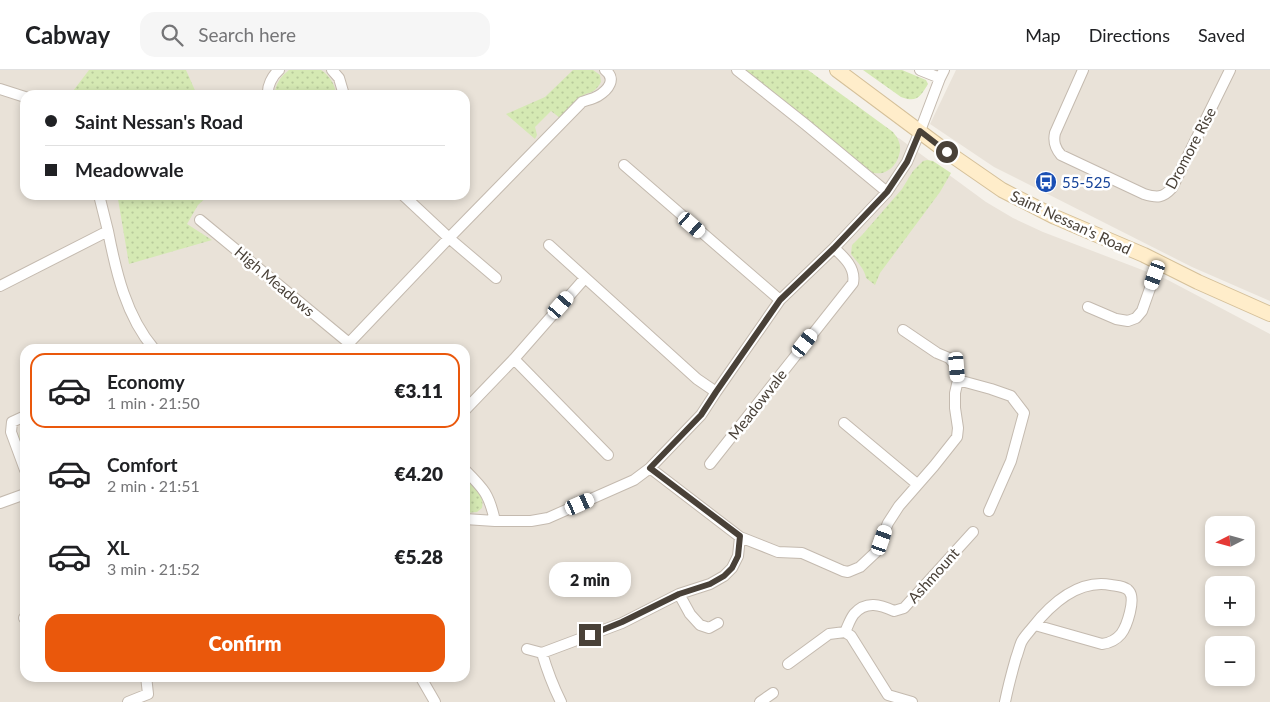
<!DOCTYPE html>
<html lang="en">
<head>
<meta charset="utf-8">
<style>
  body { margin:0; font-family:Lato,sans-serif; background:#f6f6f6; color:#202124; height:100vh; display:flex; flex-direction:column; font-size:19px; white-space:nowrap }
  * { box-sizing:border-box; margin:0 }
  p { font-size:16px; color:#757577 }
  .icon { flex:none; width:28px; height:28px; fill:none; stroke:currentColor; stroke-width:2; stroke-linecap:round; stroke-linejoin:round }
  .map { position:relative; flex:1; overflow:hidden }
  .side { position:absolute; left:20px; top:274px; width:450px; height:338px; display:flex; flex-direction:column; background:#fff; border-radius:15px; box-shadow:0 2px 8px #0003 }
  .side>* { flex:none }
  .banner { position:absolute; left:20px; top:20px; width:450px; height:110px; border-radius:15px; box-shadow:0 2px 8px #0003; display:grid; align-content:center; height:110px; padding:0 25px; background:#fff }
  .needle { width:32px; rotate:264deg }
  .buttons { position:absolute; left:1205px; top:446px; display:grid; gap:10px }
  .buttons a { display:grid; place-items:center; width:50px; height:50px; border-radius:10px; background:#fff; box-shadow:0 2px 8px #0003; font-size:25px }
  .end { position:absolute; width:22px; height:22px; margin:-11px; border:6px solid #494138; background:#fff; box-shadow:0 0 0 2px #fff }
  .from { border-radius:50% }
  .bubble { position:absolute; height:35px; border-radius:15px; background:#fff; box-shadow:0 2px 8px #0003; font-size:16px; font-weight:800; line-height:35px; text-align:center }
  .car { position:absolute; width:15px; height:30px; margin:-15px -8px; border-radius:6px; box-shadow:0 0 4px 1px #0007; background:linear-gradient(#fff 24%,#345 0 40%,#fff 0 76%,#345 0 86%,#fff 0) }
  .banner b { display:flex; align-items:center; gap:18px; height:48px; font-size:19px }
  .banner b+b { border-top:1px solid #e0e0e0 }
  .banner i { width:12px; height:12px; background:#202124 }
  ul { padding:9px 0 0; list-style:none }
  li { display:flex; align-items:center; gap:15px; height:75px; margin:0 10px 8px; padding:0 15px; border:2px solid transparent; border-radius:15px }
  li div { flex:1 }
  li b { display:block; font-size:19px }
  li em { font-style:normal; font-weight:800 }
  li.current { border-color:#ea580c }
  li>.icon { width:45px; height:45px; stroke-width:1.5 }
  .primary-button { display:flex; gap:10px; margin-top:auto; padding:10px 25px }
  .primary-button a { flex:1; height:58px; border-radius:15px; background:#ea580c; color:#fff; font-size:20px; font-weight:800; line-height:58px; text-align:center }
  header { display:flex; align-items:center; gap:30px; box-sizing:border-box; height:70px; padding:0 25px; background:#fff; border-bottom:1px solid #e0e0e0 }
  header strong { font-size:24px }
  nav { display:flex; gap:28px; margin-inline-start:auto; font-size:18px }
  .search { width:350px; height:45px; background:#f6f6f6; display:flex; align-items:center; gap:12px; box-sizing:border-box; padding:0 18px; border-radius:15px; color:#757577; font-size:19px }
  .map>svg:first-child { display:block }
  .residential { fill:#e9e2d8; fill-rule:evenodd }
  .grass { fill:url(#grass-dots) }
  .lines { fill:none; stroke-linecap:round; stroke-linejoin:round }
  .street-casing { stroke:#c4baaf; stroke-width:12 }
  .secondary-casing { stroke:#d5c09a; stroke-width:16 }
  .street { stroke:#fff; stroke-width:10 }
  .secondary { stroke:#ffedca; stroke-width:14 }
  .route { stroke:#494138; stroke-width:6 }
  .labels { text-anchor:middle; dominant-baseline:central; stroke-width:5; stroke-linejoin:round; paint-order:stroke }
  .street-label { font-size:15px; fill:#494138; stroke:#fff }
  .transit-label { font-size:15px; fill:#164399; stroke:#fff; text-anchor:start }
</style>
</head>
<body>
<header>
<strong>Cabway</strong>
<div class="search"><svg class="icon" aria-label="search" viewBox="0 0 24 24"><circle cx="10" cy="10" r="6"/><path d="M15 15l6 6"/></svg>Search here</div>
<nav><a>Map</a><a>Directions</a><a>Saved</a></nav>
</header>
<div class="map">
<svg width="1270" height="632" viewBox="0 0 1270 632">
  <defs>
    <pattern id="grass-dots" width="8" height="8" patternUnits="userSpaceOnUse" patternTransform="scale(1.25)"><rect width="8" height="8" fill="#d5e9b3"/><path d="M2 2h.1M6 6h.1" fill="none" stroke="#b8c99b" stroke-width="1.8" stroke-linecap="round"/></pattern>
  </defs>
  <rect width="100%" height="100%" fill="#f5f1ea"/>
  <!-- residential -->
  <path class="residential" d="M 0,0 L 806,0 L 986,132 L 1013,148 L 1043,162 L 1166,209 L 1270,264 L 1270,632 L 0,632 ZM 25,25 L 465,25 L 465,125 L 25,125 ZM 25,279 L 465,279 L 465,606 L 25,606 ZM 1214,455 L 1246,455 L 1246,488 L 1214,488 ZM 1214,515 L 1246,515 L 1246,548 L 1214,548 ZM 1214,575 L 1246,575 L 1246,608 L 1214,608 Z
    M 956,0 L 1270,0 L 1270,231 L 1192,197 L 994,97 L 930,54 Z"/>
  <!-- grass -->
  <path class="grass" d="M 89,0 L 186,0 L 197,25 L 70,25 Z
    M 289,0 L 321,0 C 330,6 335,14 336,25 L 274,25 C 276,14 280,7 289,0 Z
    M 573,0 L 593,0 L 600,5 L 601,12 C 593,26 590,20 579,28 C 572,33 566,42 560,48 L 551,41 L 535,57 L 537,65 L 535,69 L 506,44 L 545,27 Z
    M 744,0 L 808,0 L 893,62 C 895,65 898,68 899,72 C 903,82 896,98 885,102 C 881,104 877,103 873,103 Z
    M 863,0 L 902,0 L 926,10 L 928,14 C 920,27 917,33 901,27 Z
    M 927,90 L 933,91 L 951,103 L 940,122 L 880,203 L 875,215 L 866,208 C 865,199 856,191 851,184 L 852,175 L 863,164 L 902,119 L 913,101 L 923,91 Z
    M 111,125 L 209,125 L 198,135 L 187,154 L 212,170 L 129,194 L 118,129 Z
    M 25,355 L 25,384 C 21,373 15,363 25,355 Z
    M 465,407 C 474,417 485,424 482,438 L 477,442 L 465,443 Z"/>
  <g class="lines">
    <!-- street casing -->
    <g class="street-casing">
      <path id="street" d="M 332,0 L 339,8 L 344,25
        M 737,0 L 805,54 L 887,122
        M 920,0 L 940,8
        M 1083,0 L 1055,63 C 1053,72 1055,78 1061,85 L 1144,124 C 1157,128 1163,128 1172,118 L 1230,0
        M 0,19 L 25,27
        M 268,25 C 267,16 272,6 279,0
        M 624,95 L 780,230
        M 99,125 L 108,161
        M 403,125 L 449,168 L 496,208
        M 200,150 L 349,273
        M 549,175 L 697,309 L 716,322
        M 0,216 L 108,161 C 116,202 126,246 154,279
        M 1088,237 L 1116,249 L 1128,251 L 1136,248 L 1142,241 L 1159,193
        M 342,279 L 349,273 L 449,168 L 582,32 C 587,30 593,29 598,26 C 608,20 617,9 605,0
        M 514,289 L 608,385
        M 958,310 L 991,319 L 1011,326 L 1024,343 L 1011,391 L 989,441
        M 465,340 L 514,289 L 585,208
        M 25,346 L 12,352 L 11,362 L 25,400
        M 844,353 L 917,414
        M 710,394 L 853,213 C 856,198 844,187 834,178
        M 465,400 C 484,419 489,424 495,451
        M 0,433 L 25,424
        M 465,449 L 495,451 L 531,451 L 548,448 L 634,410 L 650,398 L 701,345 L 716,322 L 780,230 L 834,178 L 887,122 L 907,92 L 920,61 L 940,8 L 944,0
        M 740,467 L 778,482 L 802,483 L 843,501 L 848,502 L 860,497 L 876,482 L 888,453 L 899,436 L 934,396 L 957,367 L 958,358 L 955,338 L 955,323 L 958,310 L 957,297 L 949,288 L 937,283 L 903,260
        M 679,524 L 690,544 L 700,555 L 709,558 L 718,553
        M 24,548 L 25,548
        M 845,562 C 848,556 850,549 854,544 C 866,530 881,535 894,541 L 904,538 L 973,462
        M 527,579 L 542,583 L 622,553 L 679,524 L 710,514 L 724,506 L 732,498 L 738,486 L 740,467 L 650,398
        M 542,583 C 547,600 553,616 561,632
        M 788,594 L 829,564 L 845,562 L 851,566 L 888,625 L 912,632
        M 420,606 L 435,632
        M 128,632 L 148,624 L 146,606
        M 760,632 L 773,623
        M 1005,632 C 1008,617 1012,602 1016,588 C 1018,583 1019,578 1021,573 C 1023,568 1028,563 1032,558 C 1051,534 1079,509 1111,515 C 1117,516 1125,516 1129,521 C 1136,529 1127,556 1121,564 C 1116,570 1110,573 1102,574 L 1035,555"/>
    </g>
    <!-- secondary casing -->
    <g class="secondary-casing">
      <path id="secondary" d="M 837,0 L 947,82 L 1002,120 L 1055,147 L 1144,185 L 1198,212 L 1270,244"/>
    </g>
    <!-- street -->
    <use href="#street" class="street"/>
    <!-- secondary -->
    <use href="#secondary" class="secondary"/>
  </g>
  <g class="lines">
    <!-- route -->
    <path class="route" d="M 590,565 L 622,552 L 679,524 L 710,514 L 724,506 L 732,498 L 738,486 L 740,466 L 650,398 L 701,345 L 716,322 L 780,230 L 834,178 L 887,122 L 907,92 L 920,61 L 947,82"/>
  </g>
  <!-- icons -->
  <defs>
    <g id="bus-disc" transform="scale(1.125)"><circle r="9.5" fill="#1a4fb4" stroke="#fff"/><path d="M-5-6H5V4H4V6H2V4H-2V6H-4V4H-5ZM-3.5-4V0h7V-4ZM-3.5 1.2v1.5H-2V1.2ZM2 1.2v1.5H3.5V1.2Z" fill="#fff"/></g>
  </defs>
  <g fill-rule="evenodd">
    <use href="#bus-disc" x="1046" y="112"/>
  </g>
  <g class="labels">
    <!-- street labels -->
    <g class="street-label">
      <text transform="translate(1190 78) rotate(-62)">Dromore Rise</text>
      <text transform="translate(1071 152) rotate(25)">Saint Nessan's Road</text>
      <text transform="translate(275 211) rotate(40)">High Meadows</text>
      <text transform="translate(757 334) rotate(-52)">Meadowvale</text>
      <text transform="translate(933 505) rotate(-48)">Ashmount</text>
    </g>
    <!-- transit labels -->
    <g class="transit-label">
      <text x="1062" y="112">55-525</text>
    </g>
  </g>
</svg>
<div class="buttons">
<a><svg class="needle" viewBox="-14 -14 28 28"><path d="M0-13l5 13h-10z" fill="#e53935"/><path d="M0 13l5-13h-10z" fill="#757577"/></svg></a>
<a>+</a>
<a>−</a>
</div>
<i class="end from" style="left:947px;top:82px"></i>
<i class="end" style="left:590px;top:565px"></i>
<div class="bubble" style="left:549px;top:492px;width:82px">2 min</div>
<i class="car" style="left:692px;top:155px;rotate:131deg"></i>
<i class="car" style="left:1155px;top:205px;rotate:200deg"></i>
<i class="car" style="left:561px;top:235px;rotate:41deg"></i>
<i class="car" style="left:805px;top:273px;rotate:38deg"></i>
<i class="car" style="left:957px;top:297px;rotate:175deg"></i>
<i class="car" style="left:580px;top:434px;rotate:66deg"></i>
<i class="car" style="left:882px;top:470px;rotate:19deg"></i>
<div class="banner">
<b><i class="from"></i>Saint Nessan's Road</b>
<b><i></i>Meadowvale</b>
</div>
<section class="side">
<ul>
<li class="current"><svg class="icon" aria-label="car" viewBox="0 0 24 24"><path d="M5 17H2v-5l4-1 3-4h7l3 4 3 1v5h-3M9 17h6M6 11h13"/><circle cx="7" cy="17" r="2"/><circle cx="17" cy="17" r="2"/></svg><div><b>Economy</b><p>1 min · 21:50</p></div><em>€3.11</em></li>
<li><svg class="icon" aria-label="car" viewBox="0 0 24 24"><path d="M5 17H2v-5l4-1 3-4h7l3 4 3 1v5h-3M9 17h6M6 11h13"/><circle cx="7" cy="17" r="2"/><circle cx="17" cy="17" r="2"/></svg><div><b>Comfort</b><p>2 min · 21:51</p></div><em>€4.20</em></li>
<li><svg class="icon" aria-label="car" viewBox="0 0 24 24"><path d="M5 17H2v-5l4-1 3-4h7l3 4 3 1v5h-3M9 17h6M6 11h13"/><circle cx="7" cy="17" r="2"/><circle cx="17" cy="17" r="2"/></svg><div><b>XL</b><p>3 min · 21:52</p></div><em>€5.28</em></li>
</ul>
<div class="primary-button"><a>Confirm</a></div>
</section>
</div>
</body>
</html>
